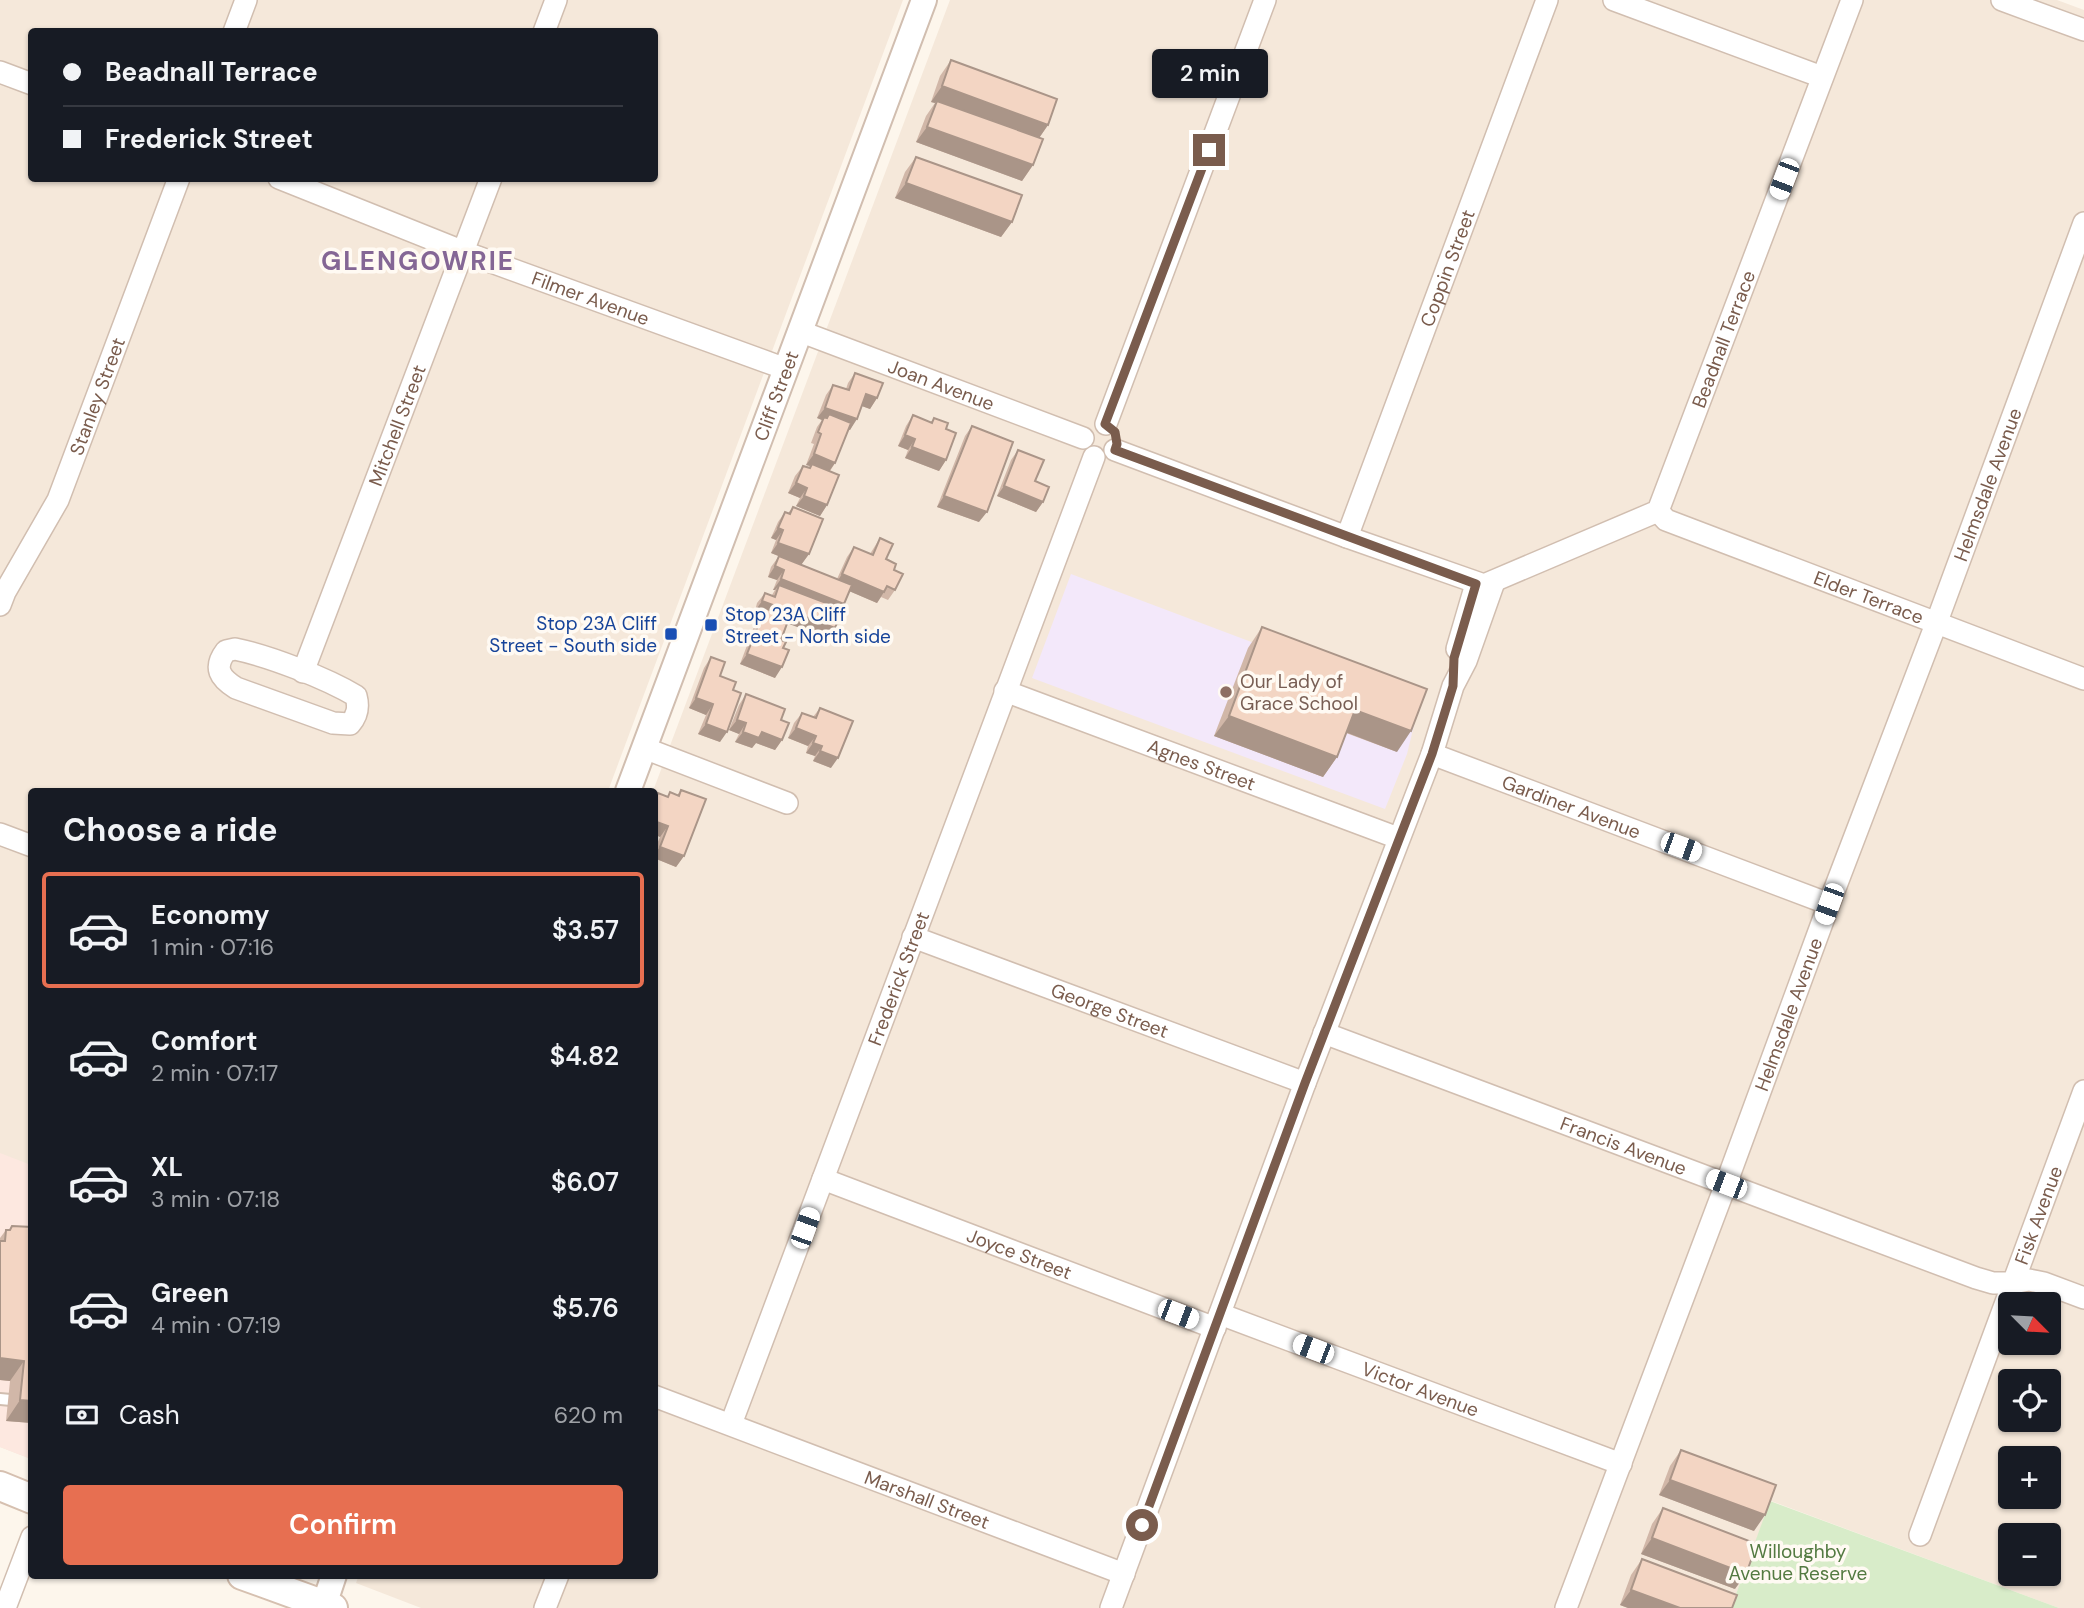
<!DOCTYPE html>
<html lang="en">
<head>
<meta charset="utf-8">
<style>
  body { margin:0; font-family:"DM Sans",sans-serif; background:#242831; color:#f1f3f6; height:100vh; display:flex; flex-direction:column; font-size:26px; white-space:nowrap }
  * { box-sizing:border-box; margin:0 }
  p { font-size:23px; color:#9ea1a6 }
  .icon { flex:none; width:38px; height:38px; fill:none; stroke:currentColor; stroke-width:2; stroke-linecap:round; stroke-linejoin:round }
  .map { position:relative; flex:1; overflow:hidden }
  .details { position:absolute; left:28px; top:788px; width:630px; height:791px; display:flex; flex-direction:column; background:#171b24; border-radius:7px; box-shadow:0 2px 5px #0004 }
  .details>* { flex:none }
  .guide { position:absolute; left:28px; top:28px; width:630px; height:154px; border-radius:7px; box-shadow:0 2px 5px #0004; display:grid; align-content:center; height:154px; padding:0 35px; background:#171b24 }
  .needle { width:46px; rotate:114deg }
  .controls { position:absolute; left:1998px; top:1292px; display:grid; gap:14px }
  .controls a { display:grid; place-items:center; width:63px; height:63px; border-radius:7px; background:#171b24; box-shadow:0 2px 5px #0004; font-size:35px }
  .end { position:absolute; width:32px; height:32px; margin:-16px; border:9px solid #7a5c4d; background:#fff; box-shadow:0 0 0 4px #fff }
  .from { border-radius:50% }
  .bubble { position:absolute; height:49px; border-radius:7px; background:#171b24; box-shadow:0 2px 5px #0004; font-size:23px; font-weight:600; line-height:49px; text-align:center }
  .car { position:absolute; width:21px; height:42px; margin:-21px -10px; border-radius:9px; box-shadow:0 0 5px 2px #0007; background:linear-gradient(#fff 24%,#345 0 40%,#fff 0 76%,#345 0 86%,#fff 0) }
  .guide b { display:flex; align-items:center; gap:24px; height:66px; font-size:26px }
  .guide b+b { border-top:2px solid #363941 }
  .guide i { width:18px; height:18px; background:#f1f3f6 }
  ul { padding:0; list-style:none }
  li { display:flex; align-items:center; gap:21px; height:116px; margin:0 14px 10px; padding:0 21px; border:4px solid transparent; border-radius:7px }
  li div { flex:1 }
  li b { display:block; font-size:26px }
  li em { font-style:normal; font-weight:600 }
  li.current { border-color:#e76f51 }
  li>.icon { width:63px; height:63px; stroke-width:1.5 }
  h2 { padding:0 35px; font-size:32px; line-height:84px }
  .pay { display:flex; align-items:center; gap:18px; height:77px; padding:0 35px; font-size:26px }
  .pay p { margin-inline-start:auto }
  .action { display:flex; gap:14px; margin-top:auto; padding:14px 35px }
  .action a { flex:1; height:80px; border-radius:7px; background:#e76f51; color:#fff; font-size:28px; font-weight:600; line-height:80px; text-align:center }
  .map>svg:first-child { display:block }
  .residential { fill:#f5e8da; fill-rule:evenodd }
  .commercial { fill:#fde8e0 }
  .education { fill:#f3e8fa }
  .green { fill:#d8ecc9 }
  .lines { fill:none; stroke-linecap:round; stroke-linejoin:round }
  .service-casing { stroke:#d1beb0; stroke-width:14 }
  .minor-casing { stroke:#d1beb0; stroke-width:24 }
  .tertiary-casing { stroke:#d1beb0; stroke-width:28 }
  .secondary-casing { stroke:#d6c0b0; stroke-width:32 }
  .service { stroke:#fff; stroke-width:10 }
  .minor { stroke:#fff; stroke-width:21 }
  .tertiary { stroke:#fff; stroke-width:24 }
  .secondary { stroke:#fff; stroke-width:28 }
  .wall { fill:#d1b7a8 }
  .shaded-wall { fill:#aa9588 }
  .building { fill:#f3d5c3; stroke:#aa9588; stroke-width:2 }
  .route { stroke:#7a5c4d; stroke-width:9 }
  .transit-dot { fill:#1a4fb4; stroke:#fffaf3; stroke-width:2.5 }
  .education-dot { fill:#8d6e63; stroke:#fffaf3; stroke-width:2.5 }
  .labels { text-anchor:middle; dominant-baseline:central; stroke-width:7; stroke-linejoin:round; paint-order:stroke }
  .street-label { font-size:19px; fill:#7a5c4d; stroke:#fffaf3 }
  .transit-label { font-size:19px; fill:#164399; stroke:#fffaf3; text-anchor:start }
  .education-label { font-size:19px; fill:#785e54; stroke:#fffaf3; text-anchor:start }
  .park-label { font-size:19px; fill:#537a41; stroke:#fffaf3 }
  .district-label { font-size:26px; font-weight:bold; letter-spacing:2px; fill:#846695; stroke:#fffaf3 }
</style>
</head>
<body>
<div class="map">
<svg width="2084" height="1608" viewBox="0 0 2084 1608">
  <rect width="100%" height="100%" fill="#fdf6ec"/>
  <!-- residential -->
  <path class="residential" d="M 0,0 L 903,0 L 608,791 L 32,791 L 31,1459 L 0,1447 ZM 32,32 L 654,32 L 654,178 L 32,178 Z
    M 950,0 L 2057,0 L 2084,10 L 2084,1608 L 2059,1608 L 1771,1501 L 1731,1608 L 421,1608 L 356,1583 L 359,1575 L 654,1575 L 654,791 L 653,791 ZM 2011,1304 L 2049,1304 L 2049,1342 L 2011,1342 ZM 2011,1381 L 2049,1381 L 2049,1419 L 2011,1419 ZM 2011,1458 L 2049,1458 L 2049,1496 L 2011,1496 ZM 2011,1535 L 2049,1535 L 2049,1573 L 2011,1573 Z"/>
  <!-- commercial -->
  <path class="commercial" d="M 0,1153 L 31,1165 L 31,1459 L 0,1447 Z"/>
  <!-- education -->
  <path class="education" d="M 1071,574 L 1419,705 L 1407,754 L 1385,809 L 1032,678 Z"/>
  <!-- green -->
  <path class="green" d="M 1770,1501 L 2059,1608 L 1731,1608 Z"/>
  <g class="lines">
    <!-- service casing -->
    <g class="service-casing">
      <path id="service" d="M 0,1399 L 32,1402"/>
    </g>
    <!-- minor casing -->
    <g class="minor-casing">
      <g id="minor">
        <path d="M 1614,0 L 1822,77"/>
        <path d="M 2002,0 L 2084,30"/>
        <path d="M 234,32 L 246,0"/>
        <path d="M 544,32 L 556,0"/>
        <path d="M 0,72 L 32,84"/>
        <path id="s1" d="M 279,178 L 464,252 L 786,369"/>
        <path id="s2" d="M 799,331 L 1083,438"/>
        <path d="M 1106,424 L 1265,0"/>
        <path id="s3" d="M 1115,450 L 1347,537 L 1484,585 L 1658,511 L 1852,0"/>
        <path id="s4" d="M 1658,511 L 1666,520 L 2084,679"/>
        <path id="s5" d="M 1347,537 L 1547,0"/>
        <path id="s6" d="M 0,605 L 5,592 L 58,500 L 179,178"/>
        <path d="M 235,649 C 269,656 326,678 356,696 C 359,707 358,715 350,724 L 333,723 L 236,688 C 220,678 213,668 226,651 Z"/>
        <path d="M 1457,649 L 1476,584"/>
        <path id="s7" d="M 303,672 L 491,178"/>
        <path id="s8" d="M 1005,691 L 1398,838"/>
        <path d="M 644,748 L 787,803"/>
        <path id="s9" d="M 1432,754 L 1829,904"/>
        <path d="M 0,834 L 32,846"/>
        <path id="s10" d="M 913,937 L 1305,1083"/>
        <path id="s11" d="M 1324,1033 L 1976,1278 L 1993,1283 L 2013,1283 L 2029,1280 L 2044,1283 L 2084,1298"/>
        <path id="s12" d="M 823,1179 L 1215,1328"/>
        <path id="s13" d="M 1220,1314 L 1621,1464"/>
        <path id="s14" d="M 654,1396 L 1124,1574"/>
        <path id="s15" d="M 731,1424 L 1094,457"/>
        <path id="s16" d="M 1920,1535 L 2084,1091"/>
        <path d="M 5,1608 L 32,1537"/>
        <path d="M 545,1608 L 558,1575"/>
        <path d="M 1111,1608 L 1305,1083 L 1432,754 L 1453,686 L 1466,661 L 1494,582"/>
        <path id="s17" d="M 1566,1608 L 1726,1184 L 1829,904 L 1936,624 L 2084,223"/>
      </g>
    </g>
    <!-- tertiary casing -->
    <g class="tertiary-casing">
      <g id="tertiary">
        <path id="s18" d="M 628,791 L 924,0"/>
        <path d="M 324,1605 L 334,1575"/>
      </g>
    </g>
    <!-- secondary casing -->
    <g class="secondary-casing">
      <path id="secondary" d="M 0,1486 L 32,1499
        M 242,1575 L 333,1608"/>
    </g>
    <!-- service -->
    <use href="#service" class="service"/>
    <!-- minor -->
    <use href="#minor" class="minor"/>
    <!-- tertiary -->
    <use href="#tertiary" class="tertiary"/>
    <!-- secondary -->
    <use href="#secondary" class="secondary"/>
  </g>
  <!-- wall -->
  <path class="wall" d="M 951,60 L 1048,125 L 1039,138 L 1033,165 L 1022,181 L 916,142 L 926,116 L 935,103 L 931,102 L 940,76 Z
    M 916,157 L 1012,222 L 1001,237 L 895,198 L 905,172 Z
    M 855,373 L 877,398 L 870,409 L 862,406 L 850,430 L 848,429 L 835,463 L 830,471 L 827,505 L 820,516 L 796,506 L 800,498 L 788,493 L 795,476 L 803,466 L 809,468 L 810,466 L 806,465 L 814,444 L 811,443 L 817,427 L 822,420 L 817,418 L 826,395 L 833,385 L 846,389 L 848,383 Z
    M 913,415 L 931,422 L 934,418 L 946,429 L 946,460 L 939,471 L 905,458 L 908,450 L 898,446 L 906,426 Z
    M 972,426 L 979,522 L 937,507 L 965,436 Z
    M 1018,450 L 1035,481 L 1043,502 L 1036,512 L 997,496 L 1011,460 Z
    M 793,507 L 809,554 L 801,565 L 771,553 L 776,540 L 771,538 L 778,522 L 785,512 L 788,513 Z
    M 880,538 L 886,559 L 894,570 L 895,590 L 888,600 L 881,597 L 877,603 L 849,591 L 841,608 L 835,628 L 827,638 L 788,623 L 781,640 L 775,678 L 740,664 L 757,619 L 761,613 L 755,611 L 757,603 L 765,593 L 772,595 L 775,590 L 773,590 L 777,580 L 768,577 L 771,567 L 779,556 L 837,579 L 847,557 L 854,547 L 870,554 Z
    M 1262,627 L 1397,752 L 1346,733 L 1337,757 L 1323,777 L 1214,736 L 1248,648 Z
    M 711,657 L 720,676 L 733,690 L 720,742 L 698,734 L 706,715 L 689,708 L 704,668 Z
    M 746,694 L 781,720 L 782,740 L 775,750 L 756,743 L 752,748 L 735,742 L 739,734 L 729,730 L 739,705 Z
    M 820,708 L 831,768 L 813,761 L 815,756 L 806,753 L 808,746 L 788,738 L 794,723 L 802,713 L 813,717 Z
    M 681,790 L 684,856 L 676,867 L 654,858 L 654,851 L 660,837 L 654,834 L 654,798 L 658,793 L 667,797 L 670,792 L 677,795 Z
    M 12,1226 L 32,1423 L 6,1421 L 10,1381 L 0,1380 L 0,1238 L 6,1230 L 9,1230 Z
    M 1681,1450 L 1754,1531 L 1659,1495 L 1670,1466 Z
    M 1663,1508 L 1735,1589 L 1641,1554 L 1652,1524 Z
    M 1642,1559 L 1732,1608 L 1628,1608 L 1620,1605 L 1631,1575 Z"/>
  <!-- shaded-wall -->
  <path class="shaded-wall" d="M 942,86 L 1048,125 L 1037,141 L 937,101 L 935,103 L 931,102 Z
    M 927,127 L 1033,165 L 1022,181 L 916,142 Z
    M 906,183 L 1012,222 L 1001,237 L 895,198 Z
    M 866,394 L 877,398 L 870,409 L 859,405 Z
    M 825,408 L 857,419 L 850,430 L 825,421 L 829,414 L 824,420 L 824,417 L 822,420 L 817,418 Z
    M 905,435 L 915,439 L 908,450 L 898,446 Z
    M 912,447 L 946,460 L 939,471 L 905,458 Z
    M 814,454 L 835,463 L 828,473 L 812,464 L 810,466 L 806,465 Z
    M 796,483 L 807,488 L 800,498 L 788,493 Z
    M 1004,486 L 1043,502 L 1036,512 L 997,496 Z
    M 804,496 L 827,505 L 820,516 L 796,506 Z
    M 944,496 L 987,512 L 979,522 L 937,507 Z
    M 778,528 L 783,530 L 776,540 L 771,538 Z
    M 778,543 L 809,554 L 801,565 L 771,553 Z
    M 775,566 L 784,570 L 777,580 L 768,577 Z
    M 842,574 L 884,592 L 877,603 L 835,585 Z
    M 781,579 L 844,604 L 837,614 L 779,585 L 775,590 L 773,590 Z
    M 762,601 L 835,628 L 827,638 L 762,614 L 765,608 L 761,613 L 755,611 Z
    M 747,654 L 782,667 L 775,678 L 740,664 Z
    M 696,698 L 713,704 L 706,715 L 689,708 Z
    M 1355,710 L 1411,731 L 1397,752 L 1340,730 Z
    M 1229,716 L 1337,757 L 1323,777 L 1214,736 Z
    M 737,720 L 746,723 L 739,734 L 729,730 Z
    M 706,724 L 727,732 L 720,742 L 698,734 Z
    M 796,728 L 816,736 L 808,746 L 788,738 Z
    M 743,732 L 762,732 L 782,740 L 775,750 L 756,743 L 752,748 L 735,742 Z
    M 813,743 L 822,746 L 815,756 L 806,753 Z
    M 820,751 L 838,758 L 831,768 L 813,761 Z
    M 654,821 L 668,826 L 660,837 L 654,834 Z
    M 660,847 L 684,856 L 676,867 L 654,858 L 654,854 Z
    M 0,1358 L 24,1361 L 10,1381 L 0,1380 Z
    M 20,1400 L 32,1401 L 32,1423 L 6,1421 Z
    M 1670,1480 L 1765,1515 L 1754,1531 L 1659,1495 Z
    M 1652,1538 L 1746,1574 L 1735,1589 L 1641,1554 Z
    M 1631,1590 L 1680,1608 L 1628,1608 L 1620,1605 Z"/>
  <!-- building -->
  <path class="building" d="M 951,60 L 1057,99 L 1048,125 L 942,86 Z
    M 937,101 L 1043,139 L 1033,165 L 927,127 Z
    M 916,157 L 1022,195 L 1012,222 L 906,183 Z
    M 855,373 L 883,383 L 877,398 L 866,394 L 857,419 L 825,408 L 833,385 L 849,390 Z
    M 829,414 L 851,423 L 835,463 L 814,454 L 821,434 L 818,432 L 824,417 L 827,418 Z
    M 913,415 L 932,423 L 934,418 L 948,423 L 946,429 L 956,433 L 946,460 L 912,447 L 915,439 L 905,435 Z
    M 972,426 L 1013,442 L 987,512 L 944,496 Z
    M 1018,450 L 1044,460 L 1035,481 L 1049,487 L 1043,502 L 1004,486 Z
    M 812,464 L 839,475 L 827,505 L 804,496 L 807,488 L 796,483 L 803,466 L 810,468 Z
    M 793,507 L 823,519 L 809,554 L 778,543 L 783,530 L 778,528 L 785,512 L 790,514 Z
    M 880,538 L 893,544 L 886,559 L 896,564 L 894,570 L 903,574 L 895,590 L 887,586 L 884,592 L 842,574 L 854,547 L 873,555 Z
    M 779,556 L 852,585 L 844,604 L 781,579 L 784,570 L 775,566 Z
    M 779,585 L 842,609 L 835,628 L 762,601 L 765,593 L 775,597 Z
    M 765,608 L 789,618 L 781,640 L 786,642 L 783,648 L 789,650 L 782,667 L 747,654 Z
    M 1262,627 L 1427,689 L 1411,731 L 1355,710 L 1337,757 L 1229,716 Z
    M 711,657 L 725,662 L 720,676 L 736,682 L 733,690 L 741,693 L 727,732 L 706,724 L 713,704 L 696,698 Z
    M 746,694 L 785,709 L 781,720 L 789,723 L 782,740 L 762,732 L 759,738 L 743,732 L 746,723 L 737,720 Z
    M 820,708 L 853,721 L 838,758 L 820,751 L 822,746 L 813,743 L 816,736 L 796,728 L 802,713 L 816,718 Z
    M 681,790 L 706,799 L 684,856 L 660,847 L 668,826 L 654,821 L 654,803 L 658,793 L 668,797 L 670,792 L 679,796 Z
    M 12,1226 L 32,1227 L 32,1401 L 20,1400 L 24,1361 L 0,1358 L 0,1241 L 5,1241 L 6,1230 L 10,1230 Z
    M 1681,1450 L 1776,1485 L 1765,1515 L 1670,1480 Z
    M 1663,1508 L 1757,1544 L 1746,1574 L 1652,1538 Z
    M 1642,1559 L 1737,1595 L 1732,1608 L 1680,1608 L 1631,1590 Z"/>
  <g class="lines">
    <!-- route -->
    <path class="route" d="M 1142,1525 L 1305,1083 L 1432,754 L 1453,686 L 1454,658 L 1476,584 L 1115,450 L 1117,444 L 1115,432 L 1105,424 L 1209,150"/>
  </g>
  <!-- markers -->
  <g class="transit-dot">
    <rect x="704" y="618" width="14" height="14" rx="3.5"/>
    <rect x="664" y="627" width="14" height="14" rx="3.5"/>
  </g>
  <circle class="education-dot" cx="1226" cy="692" r="7"/>
  <g class="labels">
    <!-- street labels -->
    <g class="street-label">
      <text stroke="none"><textPath href="#s5" startOffset="287">Coppin Street</textPath></text>
      <text stroke="none"><textPath href="#s1" startOffset="334">Filmer Avenue</textPath></text>
      <text stroke="none"><textPath href="#s3" startOffset="766">Beadnall Terrace</textPath></text>
      <text stroke="none"><textPath href="#s2" startOffset="152">Joan Avenue</textPath></text>
      <text stroke="none"><textPath href="#s18" startOffset="422">Cliff Street</textPath></text>
      <text stroke="none"><textPath href="#s6" startOffset="231">Stanley Street</textPath></text>
      <text stroke="none"><textPath href="#s7" startOffset="264">Mitchell Street</textPath></text>
      <text stroke="none"><textPath href="#s17" startOffset="1200">Helmsdale Avenue</textPath></text>
      <text stroke="none"><textPath href="#s4" startOffset="229">Elder Terrace</textPath></text>
      <text stroke="none"><textPath href="#s8" startOffset="210">Agnes Street</textPath></text>
      <text stroke="none"><textPath href="#s9" startOffset="149">Gardiner Avenue</textPath></text>
      <text stroke="none"><textPath href="#s15" startOffset="476">Frederick Street</textPath></text>
      <text stroke="none"><textPath href="#s10" startOffset="210">George Street</textPath></text>
      <text stroke="none"><textPath href="#s17" startOffset="634">Helmsdale Avenue</textPath></text>
      <text stroke="none"><textPath href="#s11" startOffset="320">Francis Avenue</textPath></text>
      <text stroke="none"><textPath href="#s16" startOffset="341">Fisk Avenue</textPath></text>
      <text stroke="none"><textPath href="#s12" startOffset="210">Joyce Street</textPath></text>
      <text stroke="none"><textPath href="#s13" startOffset="214">Victor Avenue</textPath></text>
      <text stroke="none"><textPath href="#s14" startOffset="292">Marshall Street</textPath></text>
    </g>
    <!-- transit labels -->
    <g class="transit-label">
      <text x="725" y="614">Stop 23A Cliff<tspan x="725" dy="22">Street - North side</tspan></text>
      <text x="657" y="623" text-anchor="end">Stop 23A Cliff<tspan x="657" dy="22">Street - South side</tspan></text>
    </g>
    <!-- education labels -->
    <g class="education-label">
      <text x="1240" y="681">Our Lady of<tspan x="1240" dy="22">Grace School</tspan></text>
    </g>
    <!-- park labels -->
    <g class="park-label">
      <text x="1798" y="1551">Willoughby<tspan x="1798" dy="22">Avenue Reserve</tspan></text>
    </g>
    <!-- district labels -->
    <g class="district-label">
      <text x="418" y="261">GLENGOWRIE</text>
    </g>
  </g>
</svg>
<div class="controls">
<a><svg class="needle" viewBox="-14 -14 28 28"><path d="M0-13l5 13h-10z" fill="#e53935"/><path d="M0 13l5-13h-10z" fill="#9ea1a6"/></svg></a>
<a><svg class="icon" aria-label="locate" viewBox="0 0 24 24"><circle cx="12" cy="12" r="6"/><path d="M12 2v4M12 18v4M2 12h4M18 12h4"/></svg></a>
<a>+</a>
<a>−</a>
</div>
<i class="end from" style="left:1142px;top:1525px"></i>
<i class="end" style="left:1209px;top:150px"></i>
<div class="bubble" style="left:1152px;top:49px;width:116px">2 min</div>
<i class="car" style="left:1784px;top:179px;rotate:201deg"></i>
<i class="car" style="left:1681px;top:847px;rotate:110deg"></i>
<i class="car" style="left:1829px;top:904px;rotate:200deg"></i>
<i class="car" style="left:1726px;top:1184px;rotate:291deg"></i>
<i class="car" style="left:805px;top:1228px;rotate:20deg"></i>
<i class="car" style="left:1178px;top:1314px;rotate:111deg"></i>
<i class="car" style="left:1313px;top:1349px;rotate:291deg"></i>
<div class="guide">
<b><i class="from"></i>Beadnall Terrace</b>
<b><i></i>Frederick Street</b>
</div>
<section class="details">
<h2>Choose a ride</h2>
<ul>
<li class="current"><svg class="icon" aria-label="car" viewBox="0 0 24 24"><path d="M5 17H2v-5l4-1 3-4h7l3 4 3 1v5h-3M9 17h6M6 11h13"/><circle cx="7" cy="17" r="2"/><circle cx="17" cy="17" r="2"/></svg><div><b>Economy</b><p>1 min · 07:16</p></div><em>$3.57</em></li>
<li><svg class="icon" aria-label="car" viewBox="0 0 24 24"><path d="M5 17H2v-5l4-1 3-4h7l3 4 3 1v5h-3M9 17h6M6 11h13"/><circle cx="7" cy="17" r="2"/><circle cx="17" cy="17" r="2"/></svg><div><b>Comfort</b><p>2 min · 07:17</p></div><em>$4.82</em></li>
<li><svg class="icon" aria-label="car" viewBox="0 0 24 24"><path d="M5 17H2v-5l4-1 3-4h7l3 4 3 1v5h-3M9 17h6M6 11h13"/><circle cx="7" cy="17" r="2"/><circle cx="17" cy="17" r="2"/></svg><div><b>XL</b><p>3 min · 07:18</p></div><em>$6.07</em></li>
<li><svg class="icon" aria-label="car" viewBox="0 0 24 24"><path d="M5 17H2v-5l4-1 3-4h7l3 4 3 1v5h-3M9 17h6M6 11h13"/><circle cx="7" cy="17" r="2"/><circle cx="17" cy="17" r="2"/></svg><div><b>Green</b><p>4 min · 07:19</p></div><em>$5.76</em></li>
</ul>
<div class="pay"><svg class="icon" aria-label="cash" viewBox="0 0 24 24"><path d="M3 7h18v10H3z"/><circle cx="12" cy="12" r="2"/></svg>Cash<p>620 m</p></div>
<div class="action"><a>Confirm</a></div>
</section>
</div>
</body>
</html>
